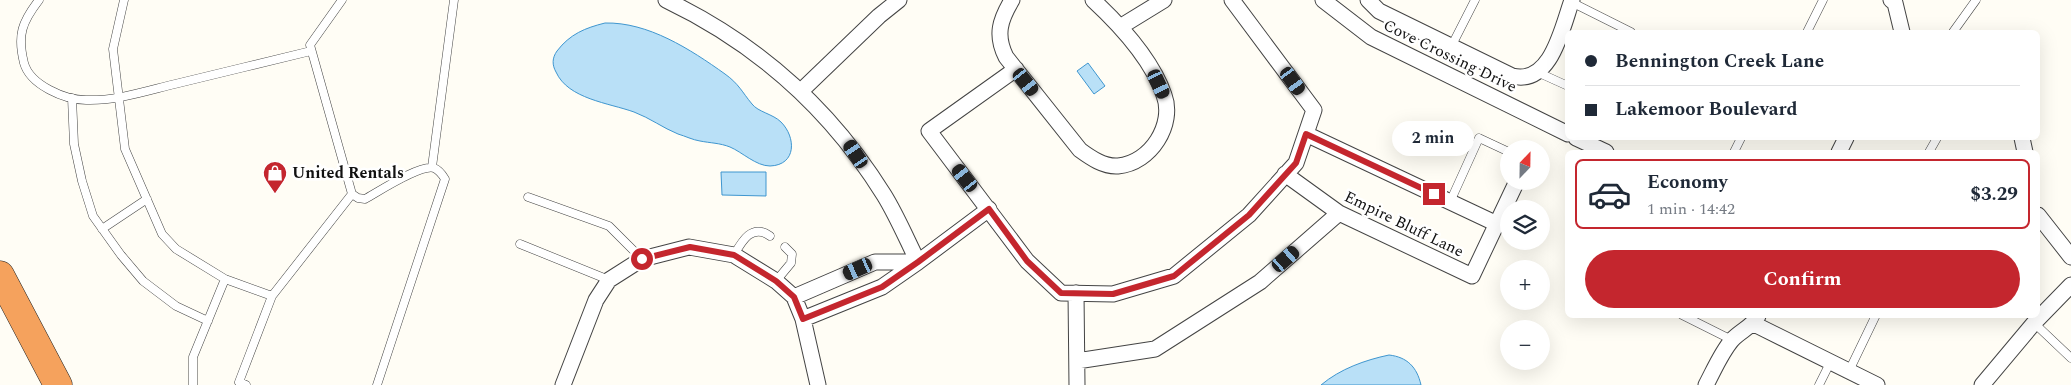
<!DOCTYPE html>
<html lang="en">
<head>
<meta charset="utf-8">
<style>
  body { margin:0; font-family:Spectral,serif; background:#f6f6f7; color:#1f2937; height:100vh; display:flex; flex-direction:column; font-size:19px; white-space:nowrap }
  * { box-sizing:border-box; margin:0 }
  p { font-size:16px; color:#747a83 }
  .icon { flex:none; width:28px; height:28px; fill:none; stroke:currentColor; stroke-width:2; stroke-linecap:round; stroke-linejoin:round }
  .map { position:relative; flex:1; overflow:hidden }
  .sheet { position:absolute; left:1565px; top:150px; width:475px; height:168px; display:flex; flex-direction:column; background:#fff; border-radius:8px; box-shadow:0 5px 20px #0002 }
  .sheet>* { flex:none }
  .banner { position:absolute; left:1565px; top:30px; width:475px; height:110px; border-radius:8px; box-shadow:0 5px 20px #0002; display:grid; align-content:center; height:110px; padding:0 20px; background:#fff }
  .needle { width:32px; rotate:22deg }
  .buttons { position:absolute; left:1500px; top:140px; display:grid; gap:10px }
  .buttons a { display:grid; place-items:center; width:50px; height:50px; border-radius:50%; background:#fff; box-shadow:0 5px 20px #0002; font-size:25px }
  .end { position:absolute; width:22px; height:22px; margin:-11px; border:6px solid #c4262e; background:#fff; box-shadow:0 0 0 2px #fff }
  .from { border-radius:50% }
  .bubble { position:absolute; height:35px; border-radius:18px; background:#fff; box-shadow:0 5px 20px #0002; font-size:16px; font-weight:700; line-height:35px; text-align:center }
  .car { position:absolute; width:15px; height:30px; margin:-15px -8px; border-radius:6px; box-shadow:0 0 4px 1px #0007; background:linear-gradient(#222 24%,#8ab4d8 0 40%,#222 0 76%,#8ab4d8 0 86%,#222 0) }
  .banner b { display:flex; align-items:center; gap:18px; height:48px; font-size:19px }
  .banner b+b { border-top:1px solid #e0e1e3 }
  .banner i { width:12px; height:12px; background:#1f2937 }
  ul { padding:9px 0 0; list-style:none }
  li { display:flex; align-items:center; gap:15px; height:70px; margin:0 10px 8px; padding:0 10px; border:2px solid transparent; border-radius:8px }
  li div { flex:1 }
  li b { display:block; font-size:19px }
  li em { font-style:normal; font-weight:700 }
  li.selected { border-color:#c4262e }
  li>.icon { width:45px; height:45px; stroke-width:1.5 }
  .action { display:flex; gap:10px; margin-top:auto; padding:10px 20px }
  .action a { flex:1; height:58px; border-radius:30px; background:#c4262e; color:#fff; font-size:20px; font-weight:700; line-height:58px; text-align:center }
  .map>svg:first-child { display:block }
  .water { fill:#b9e0f7; stroke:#3f96cf }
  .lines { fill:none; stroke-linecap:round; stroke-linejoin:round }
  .service-casing { stroke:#444; stroke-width:9 }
  .minor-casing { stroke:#444; stroke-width:17 }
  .motorway-casing { stroke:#222; stroke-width:29 }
  .service { stroke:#fff; stroke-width:8 }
  .minor { stroke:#fff; stroke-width:15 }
  .motorway { stroke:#f5a25d; stroke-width:28 }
  .route { stroke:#c4262e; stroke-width:6 }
  .labels { text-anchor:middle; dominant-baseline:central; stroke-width:5; stroke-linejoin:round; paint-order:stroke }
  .street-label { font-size:16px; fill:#111; stroke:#fff }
  .poi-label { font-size:16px; font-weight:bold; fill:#111; stroke:#fff; text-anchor:start }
</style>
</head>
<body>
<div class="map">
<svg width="2071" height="385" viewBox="0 0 2071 385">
  <rect width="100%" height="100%" fill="#fffdf5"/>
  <!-- water -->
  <path class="water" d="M 605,23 C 648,22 690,49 725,74 C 739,84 742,92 752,104 C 758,112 773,114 781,122 C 796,137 797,165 770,166 C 756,166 742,152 730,147 C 720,143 710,143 700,141 C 693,140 685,136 678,134 C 663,128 650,118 634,112 C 609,103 568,99 556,72 C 552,65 552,58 557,51 C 570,34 585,28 605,23 Z
    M 1088,63 L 1105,86 L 1094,94 L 1077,71 Z
    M 721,172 L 766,172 L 766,196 L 722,195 Z
    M 1389,355 C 1407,357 1417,367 1421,385 L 1321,385 C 1340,369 1365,360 1389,355 Z"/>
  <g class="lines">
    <!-- service casing -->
    <g class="service-casing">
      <path id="service" d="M 39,0 C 22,22 17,35 24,63 C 30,85 65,100 86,100 C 116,101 146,91 175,84 C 220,73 266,62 311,51
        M 124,0 L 113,49 L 125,149 L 162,234 L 176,249 L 225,279 L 193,357 L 193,385
        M 342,0 L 310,45 L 352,194 L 358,198 L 365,199 C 378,192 420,164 434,168 C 439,170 442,174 445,179 L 377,385
        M 1571,2 L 1631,32
        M 1807,32 L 1823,0
        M 1953,32 L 1976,0
        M 1451,47 L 1475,0
        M 1537,72 L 1568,86
        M 72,98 L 74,144 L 82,181 L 93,216 L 121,255 L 143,281 L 176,306 L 208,321
        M 1734,152 L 1741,138
        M 1929,152 L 1937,138
        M 432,167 L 454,0
        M 528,197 L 609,226 L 642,259
        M 1450,202 L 1479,138 L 1509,152
        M 102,229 L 147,199
        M 520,244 L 609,280
        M 734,255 C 742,241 752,223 770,236
        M 225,279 L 272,296 L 239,382 L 246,385
        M 776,281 L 791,263 L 792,254 L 785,247
        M 272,296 L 352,194
        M 1682,315 L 1732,340
        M 2034,323 L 2071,358
        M 1849,371 L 1876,315
        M 1819,385 L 1831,361"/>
    </g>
    <!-- minor casing -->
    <g class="minor-casing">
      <path id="minor" d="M 666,0 C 758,44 830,108 884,195 C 897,216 907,240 918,262
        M 1012,0 C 1000,20 995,35 1006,57 L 1080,150 C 1091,158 1104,167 1118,166 C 1151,163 1175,124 1164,95 C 1152,60 1120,25 1093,0
        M 1323,0 L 1371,37 L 1568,134
        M 1368,0 L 1379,11 L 1512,76 C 1551,86 1562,28 1572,0
        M 1891,0 L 1895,3 L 1902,32
        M 1120,27 L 1164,0
        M 1016,69 L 929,131 L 1027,261 L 1061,293 L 1113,294 L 1174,276 L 1249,215 L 1296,163 L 1314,110 L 1232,0
        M 801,91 L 879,16 L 899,0
        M 1306,134 L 1497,224
        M 1576,138 L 1606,152
        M 2022,138 L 2025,152
        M 1839,152 L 1846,138
        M 1285,174 L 1339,213 L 1472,276 L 1517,181
        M 2038,215 L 2071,257
        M 1076,293 L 1077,385
        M 794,297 L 875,262 L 918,262
        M 803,319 L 882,287 L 918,262 L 989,209
        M 1754,324 L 1877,385
        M 1077,361 L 1155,349 L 1260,282 L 1339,213
        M 563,385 L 596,300 L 609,280 L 642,259 L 689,247 L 734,255 L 776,281 L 794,297 L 803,319 L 818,385
        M 1706,385 C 1714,370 1721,353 1732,340 C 1740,331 1752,327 1758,316
        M 1982,385 L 2034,323 L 2071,285"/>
    </g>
    <!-- motorway casing -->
    <g class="motorway-casing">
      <path id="motorway" d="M 0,275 L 58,385"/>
    </g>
    <!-- service -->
    <use href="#service" class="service"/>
    <!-- minor -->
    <use href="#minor" class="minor"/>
    <!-- motorway -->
    <use href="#motorway" class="motorway"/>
  </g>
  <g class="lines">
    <!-- route -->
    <path class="route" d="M 642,259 L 690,247 L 734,255 L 776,281 L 794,297 L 803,319 L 882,287 L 918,262 L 989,209 L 1027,261 L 1061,293 L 1113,294 L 1174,276 L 1249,215 L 1296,163 L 1306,134 L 1434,194"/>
  </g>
  <!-- icons -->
  <defs>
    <g id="shop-pin" transform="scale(1.25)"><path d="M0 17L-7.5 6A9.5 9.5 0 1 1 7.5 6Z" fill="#c4262e" stroke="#fff"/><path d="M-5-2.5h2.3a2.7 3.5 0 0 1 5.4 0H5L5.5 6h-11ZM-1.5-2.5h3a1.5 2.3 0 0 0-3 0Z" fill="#fff"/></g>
  </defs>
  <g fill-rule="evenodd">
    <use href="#shop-pin" x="275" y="173"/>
  </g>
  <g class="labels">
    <!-- street labels -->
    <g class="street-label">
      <text transform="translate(1450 56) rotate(26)">Cove Crossing Drive</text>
      <text transform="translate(1404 224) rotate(26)">Empire Bluff Lane</text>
    </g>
    <!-- poi labels -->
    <g class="poi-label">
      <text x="292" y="173">United Rentals</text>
    </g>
  </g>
</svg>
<div class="buttons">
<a><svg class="needle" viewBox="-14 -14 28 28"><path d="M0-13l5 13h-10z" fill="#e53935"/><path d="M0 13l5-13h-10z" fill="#747a83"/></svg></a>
<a><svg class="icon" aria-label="layers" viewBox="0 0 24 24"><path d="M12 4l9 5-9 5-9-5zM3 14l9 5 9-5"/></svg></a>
<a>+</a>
<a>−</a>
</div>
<i class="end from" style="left:642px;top:259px"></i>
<i class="end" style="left:1434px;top:194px"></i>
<div class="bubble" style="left:1392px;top:121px;width:82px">2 min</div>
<i class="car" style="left:1293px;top:81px;rotate:144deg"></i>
<i class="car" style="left:1026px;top:82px;rotate:141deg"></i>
<i class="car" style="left:1159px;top:84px;rotate:155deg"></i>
<i class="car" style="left:856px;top:154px;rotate:326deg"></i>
<i class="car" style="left:965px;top:178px;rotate:322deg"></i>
<i class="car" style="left:1286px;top:259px;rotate:49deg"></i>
<i class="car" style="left:858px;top:269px;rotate:246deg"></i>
<div class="banner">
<b><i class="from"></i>Bennington Creek Lane</b>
<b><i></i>Lakemoor Boulevard</b>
</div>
<section class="sheet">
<ul>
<li class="selected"><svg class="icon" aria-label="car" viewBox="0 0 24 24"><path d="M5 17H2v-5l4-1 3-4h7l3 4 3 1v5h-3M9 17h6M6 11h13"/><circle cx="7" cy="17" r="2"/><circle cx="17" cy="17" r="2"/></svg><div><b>Economy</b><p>1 min · 14:42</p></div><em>$3.29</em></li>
</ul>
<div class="action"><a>Confirm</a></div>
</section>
</div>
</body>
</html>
